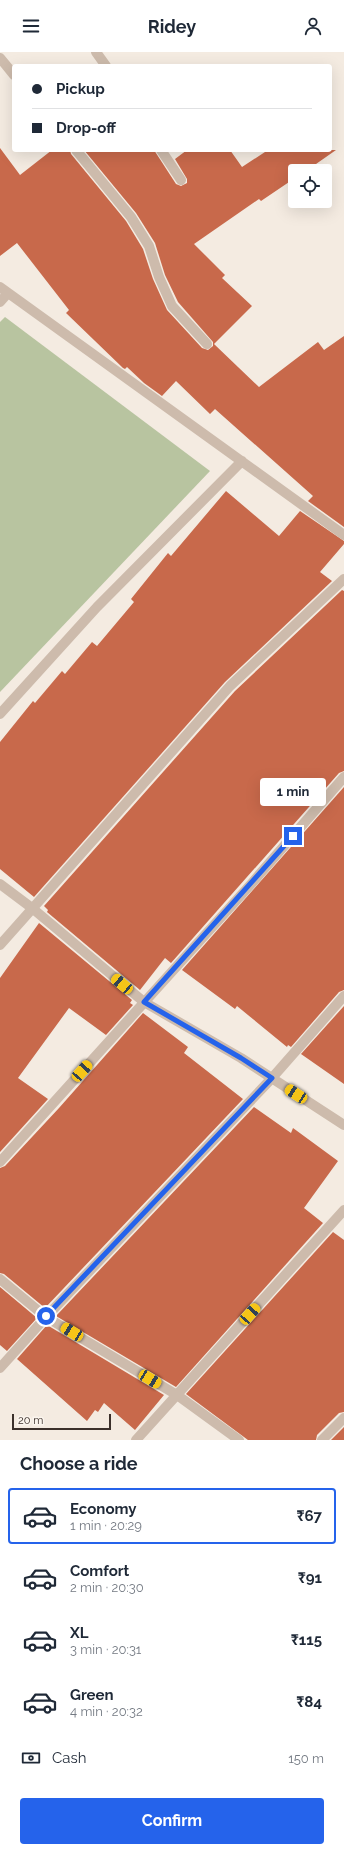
<!DOCTYPE html>
<html lang="en">
<head>
<meta charset="utf-8">
<style>
  body { margin:0; font-family:Raleway,sans-serif; background:#f2f2f3; color:#1f2937; height:100vh; display:flex; flex-direction:column; font-size:15px; white-space:nowrap }
  * { box-sizing:border-box; margin:0 }
  p { font-size:13px; color:#747a83 }
  .icon { flex:none; width:22px; height:22px; fill:none; stroke:currentColor; stroke-width:2; stroke-linecap:round; stroke-linejoin:round }
  .map { position:relative; height:1388px; overflow:hidden }
  .drawer { display:flex; flex-direction:column; background:#fff; flex:1 }
  .drawer>* { flex:none }
  .top-card { position:absolute; left:12px; top:12px; width:320px; height:88px; border-radius:4px; box-shadow:0 4px 16px #0002; display:grid; align-content:center; height:88px; padding:0 20px; background:#fff }
  .tools { position:absolute; left:288px; top:112px; display:grid; gap:8px }
  .tools a { display:grid; place-items:center; width:44px; height:44px; border-radius:4px; background:#fff; box-shadow:0 4px 16px #0002; font-size:20px }
  .scale { position:absolute; left:12px; bottom:10px; width:99px; box-sizing:border-box; padding-left:4px; border:2px solid #3b302b; border-top:0; font-size:11px; line-height:14px; white-space:nowrap; color:#3b302b; -webkit-text-stroke:3px #fbf5ee; paint-order:stroke }
  .end { position:absolute; width:18px; height:18px; margin:-9px; border:5px solid #2563eb; background:#fff; box-shadow:0 0 0 2px #fff }
  .from { border-radius:50% }
  .bubble { position:absolute; height:28px; border-radius:4px; background:#fff; box-shadow:0 4px 16px #0002; font-size:13px; font-weight:700; line-height:28px; text-align:center }
  .car { position:absolute; width:12px; height:24px; margin:-12px -6px; border-radius:5px; box-shadow:0 0 3px 1px #0007; background:linear-gradient(#f5c518 24%,#345 0 40%,#f5c518 0 76%,#345 0 86%,#f5c518 0) }
  .top-card b { display:flex; align-items:center; gap:14px; height:38px; font-size:15px }
  .top-card b+b { border-top:1px solid #e0e1e3 }
  .top-card i { width:10px; height:10px; background:#1f2937 }
  ul { padding:0; list-style:none }
  li { display:flex; align-items:center; gap:12px; height:56px; margin:0 8px 6px; padding:0 12px; border:2px solid transparent; border-radius:4px }
  li div { flex:1 }
  li b { display:block; font-size:15px }
  li em { font-style:normal; font-weight:700 }
  li.selected { border-color:#2563eb }
  li>.icon { width:36px; height:36px; stroke-width:1.5 }
  h2 { padding:0 20px; font-size:18px; line-height:48px }
  .pay { display:flex; align-items:center; gap:10px; height:44px; padding:0 20px; font-size:15px }
  .pay p { margin-inline-start:auto }
  .primary-button { display:flex; gap:8px; margin-top:auto; padding:8px 20px }
  .primary-button a { flex:1; height:46px; border-radius:4px; background:#2563eb; color:#fff; font-size:16px; font-weight:700; line-height:46px; text-align:center }
  header { display:flex; justify-content:space-between; align-items:center; height:52px; padding:0 20px; background:#fff; font-size:18px; font-weight:700 }
  .map>svg:first-child { display:block }
  .green { fill:#b8c4a0 }
  .building { fill:#c8694b }
  .lines { fill:none; stroke-linecap:round; stroke-linejoin:round }
  .minor { stroke:#cdbbac; stroke-width:10 }
  .route { stroke:#2563eb; stroke-width:5 }
</style>
</head>
<body>
<header><svg class="icon" aria-label="menu" viewBox="0 0 24 24"><path d="M4 6h16M4 12h16M4 18h16"/></svg>Ridey<svg class="icon" aria-label="person" viewBox="0 0 24 24"><circle cx="12" cy="8" r="4"/><path d="M4 21q1-7 8-7t8 7"/></svg></header>
<div class="map">
<svg width="344" height="1388" viewBox="0 0 344 1388">
  <rect width="100%" height="100%" fill="#f4ebe1"/>
  <!-- green -->
  <path class="green" d="M 5,265 L 210,419 L 0,640 L 0,270 Z"/>
  <!-- building -->
  <path class="building" d="M 0,96 L 20,123 L 52,98 L 70,98 L 71,102 L 126,169 L 143,197 L 153,227 L 167,258 L 202,296 L 208,298 L 213,294 L 213,290 L 178,250 L 165,223 L 155,191 L 136,161 L 84,98 L 154,98 L 176,132 L 181,134 L 187,131 L 187,127 L 175,107 L 187,98 L 230,98 L 242,115 L 268,98 L 336,98 L 306,119 L 295,119 L 295,126 L 261,149 L 259,147 L 194,192 L 225,223 L 222,226 L 252,254 L 214,292 L 259,335 L 318,290 L 324,298 L 344,284 L 344,475 L 308,449 L 313,444 L 215,357 L 210,362 L 176,329 L 162,344 L 144,331 L 127,315 L 125,317 L 123,316 L 66,261 L 69,258 L 17,191 L 0,204 Z
    M 226,439 L 279,484 L 300,459 L 344,489 L 344,492 L 320,520 L 332,529 L 225,630 L 34,845 L 0,817 L 0,690 L 33,649 L 35,651 L 62,619 L 65,622 L 92,590 L 97,594 L 134,550 L 131,547 L 168,501 L 171,504 Z
    M 342,538 L 344,539 L 344,719 L 339,721 L 171,911 L 165,906 L 140,938 L 47,860 L 48,858 L 44,854 L 235,639 Z
    M 344,735 L 344,938 L 339,940 L 291,995 L 288,993 L 287,995 L 237,954 L 235,957 L 182,918 Z
    M 39,871 L 132,948 L 130,951 L 133,953 L 106,983 L 69,956 L 18,1026 L 48,1047 L 0,1100 L 0,926 Z
    M 344,954 L 344,1032 L 301,1002 Z
    M 143,961 L 188,995 L 184,1001 L 243,1047 L 45,1256 L 4,1222 L 0,1221 L 0,1116 L 5,1114 L 59,1056 Z
    M 254,1055 L 291,1081 L 293,1076 L 338,1109 L 304,1156 L 323,1171 L 176,1335 L 56,1264 Z
    M 333,1180 L 344,1188 L 344,1360 L 339,1361 L 317,1383 L 316,1388 L 248,1388 L 186,1342 Z
    M 0,1235 L 37,1266 L 7,1299 L 0,1293 Z
    M 47,1273 L 164,1343 L 135,1378 L 104,1351 L 98,1360 L 95,1358 L 87,1369 L 17,1307 Z
    M 344,1375 L 344,1388 L 331,1388 Z"/>
  <g class="lines">
    <!-- minor -->
    <path class="minor" d="M 96,0 L 106,14
      M 0,6 L 14,23
      M 76,98 L 131,165 L 149,194 L 159,225 L 172,254 L 207,292
      M 161,98 L 181,128
      M 0,235 L 344,483
      M 0,250 L 8,241
      M 0,662 L 97,555 L 242,409
      M 0,832 L 32,856 L 144,950 L 241,1006 L 344,1073
      M 0,893 L 230,634 L 344,527
      M 0,1110 L 252,831 L 344,725
      M 0,1227 L 46,1265 L 177,1343 L 239,1388
      M 0,1316 L 46,1265 L 272,1026 L 344,944
      M 136,1388 L 344,1158
      M 322,1388 L 344,1366"/>
  </g>
  <g class="lines">
    <!-- route -->
    <path class="route" d="M 46,1264 L 272,1026 L 241,1006 L 144,950 L 293,784"/>
  </g>
</svg>
<div class="tools">
<a><svg class="icon" aria-label="locate" viewBox="0 0 24 24"><circle cx="12" cy="12" r="6"/><path d="M12 2v4M12 18v4M2 12h4M18 12h4"/></svg></a>
</div>
<div class="scale">20 m</div>
<i class="end from" style="left:46px;top:1264px"></i>
<i class="end" style="left:293px;top:784px"></i>
<div class="bubble" style="left:260px;top:726px;width:66px">1 min</div>
<i class="car" style="left:122px;top:932px;rotate:310deg"></i>
<i class="car" style="left:82px;top:1019px;rotate:42deg"></i>
<i class="car" style="left:296px;top:1042px;rotate:303deg"></i>
<i class="car" style="left:250px;top:1262px;rotate:42deg"></i>
<i class="car" style="left:72px;top:1280px;rotate:301deg"></i>
<i class="car" style="left:150px;top:1327px;rotate:121deg"></i>
<div class="top-card">
<b><i class="from"></i>Pickup</b>
<b><i></i>Drop-off</b>
</div>
</div>
<section class="drawer">
<h2>Choose a ride</h2>
<ul>
<li class="selected"><svg class="icon" aria-label="car" viewBox="0 0 24 24"><path d="M5 17H2v-5l4-1 3-4h7l3 4 3 1v5h-3M9 17h6M6 11h13"/><circle cx="7" cy="17" r="2"/><circle cx="17" cy="17" r="2"/></svg><div><b>Economy</b><p>1 min · 20:29</p></div><em>₹67</em></li>
<li><svg class="icon" aria-label="car" viewBox="0 0 24 24"><path d="M5 17H2v-5l4-1 3-4h7l3 4 3 1v5h-3M9 17h6M6 11h13"/><circle cx="7" cy="17" r="2"/><circle cx="17" cy="17" r="2"/></svg><div><b>Comfort</b><p>2 min · 20:30</p></div><em>₹91</em></li>
<li><svg class="icon" aria-label="car" viewBox="0 0 24 24"><path d="M5 17H2v-5l4-1 3-4h7l3 4 3 1v5h-3M9 17h6M6 11h13"/><circle cx="7" cy="17" r="2"/><circle cx="17" cy="17" r="2"/></svg><div><b>XL</b><p>3 min · 20:31</p></div><em>₹115</em></li>
<li><svg class="icon" aria-label="car" viewBox="0 0 24 24"><path d="M5 17H2v-5l4-1 3-4h7l3 4 3 1v5h-3M9 17h6M6 11h13"/><circle cx="7" cy="17" r="2"/><circle cx="17" cy="17" r="2"/></svg><div><b>Green</b><p>4 min · 20:32</p></div><em>₹84</em></li>
</ul>
<div class="pay"><svg class="icon" aria-label="cash" viewBox="0 0 24 24"><path d="M3 7h18v10H3z"/><circle cx="12" cy="12" r="2"/></svg>Cash<p>150 m</p></div>
<div class="primary-button"><a>Confirm</a></div>
</section>
</body>
</html>
